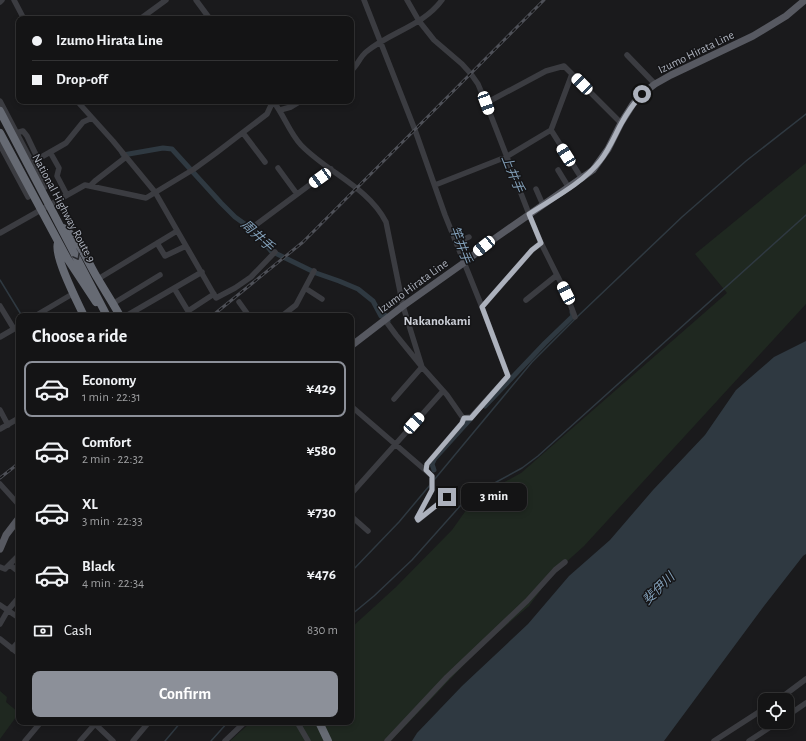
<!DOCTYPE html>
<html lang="en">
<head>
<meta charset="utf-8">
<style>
  body { margin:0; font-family:"Alegreya Sans","Noto Sans JP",sans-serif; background:#1d1d1e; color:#f1f3f6; height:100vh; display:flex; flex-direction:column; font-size:15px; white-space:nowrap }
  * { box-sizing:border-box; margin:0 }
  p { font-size:13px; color:#9d9ea0 }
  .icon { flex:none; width:22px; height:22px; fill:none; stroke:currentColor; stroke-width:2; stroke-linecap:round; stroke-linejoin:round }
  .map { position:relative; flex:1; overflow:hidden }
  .drawer { position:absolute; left:16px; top:313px; width:338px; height:412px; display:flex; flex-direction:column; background:#141415; border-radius:8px; box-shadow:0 2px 6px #0003,0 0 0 1px #333334 }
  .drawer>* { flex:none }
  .top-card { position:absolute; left:16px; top:16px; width:338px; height:88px; border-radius:8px; box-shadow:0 2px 6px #0003,0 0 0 1px #333334; display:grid; align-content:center; height:88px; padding:0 16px; background:#141415 }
  .tools { position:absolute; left:758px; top:693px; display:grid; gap:8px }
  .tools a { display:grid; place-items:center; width:36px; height:36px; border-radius:8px; background:#141415; box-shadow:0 2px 6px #0003,0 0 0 1px #333334; font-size:20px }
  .end { position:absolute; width:18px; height:18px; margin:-9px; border:5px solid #acb1bc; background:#111; box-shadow:0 0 0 2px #111 }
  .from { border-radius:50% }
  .bubble { position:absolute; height:28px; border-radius:8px; background:#141415; box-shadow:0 2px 6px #0003,0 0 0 1px #333334; font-size:13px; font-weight:700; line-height:28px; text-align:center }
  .car { position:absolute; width:12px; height:24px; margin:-12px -6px; border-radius:5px; box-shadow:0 0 3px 1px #0007; background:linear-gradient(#fff 24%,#345 0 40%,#fff 0 76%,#345 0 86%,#fff 0) }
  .top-card b { display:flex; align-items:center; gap:14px; height:38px; font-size:15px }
  .top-card b+b { border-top:1px solid #333334 }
  .top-card i { width:10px; height:10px; background:#f1f3f6 }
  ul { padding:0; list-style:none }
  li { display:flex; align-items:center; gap:12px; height:56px; margin:0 8px 6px; padding:0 8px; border:2px solid transparent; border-radius:8px }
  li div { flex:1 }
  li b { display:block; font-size:15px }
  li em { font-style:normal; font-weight:700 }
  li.current { border-color:#8c9099 }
  li>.icon { width:36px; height:36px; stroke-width:1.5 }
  h2 { padding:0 16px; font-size:18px; line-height:48px }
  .pay { display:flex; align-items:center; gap:10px; height:44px; padding:0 16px; font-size:15px }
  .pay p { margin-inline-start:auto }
  .action { display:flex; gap:8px; margin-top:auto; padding:8px 16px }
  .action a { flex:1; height:46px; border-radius:8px; background:#8c9099; color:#fff; font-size:16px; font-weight:700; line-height:46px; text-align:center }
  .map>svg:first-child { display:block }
  .green { fill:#1f2820 }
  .water { fill:#2f3941 }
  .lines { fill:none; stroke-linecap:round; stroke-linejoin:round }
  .stream { stroke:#2f3941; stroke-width:1.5 }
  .canal { stroke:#2f3941; stroke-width:5 }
  .minor { stroke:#3b3c41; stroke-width:5.5 }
  .major { stroke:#575961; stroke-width:7 }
  .highway { stroke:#666a73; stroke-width:8 }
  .rail-casing { stroke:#4e5057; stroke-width:3 }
  .rail { stroke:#151517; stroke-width:1.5; stroke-dasharray:4.5; stroke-linecap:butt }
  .oneway { stroke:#292a2e }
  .route { stroke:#acb1bc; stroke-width:5 }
  .labels { text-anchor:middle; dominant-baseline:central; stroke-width:3; stroke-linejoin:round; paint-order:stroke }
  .street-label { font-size:12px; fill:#acb1bc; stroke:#151517 }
  .water-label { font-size:13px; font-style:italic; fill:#829fb8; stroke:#151517 }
  .neighbourhood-label { font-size:13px; font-weight:bold; fill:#cdd0d8; stroke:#151517 }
</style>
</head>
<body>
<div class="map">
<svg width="806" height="741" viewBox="0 0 806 741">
  <rect width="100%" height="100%" fill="#1a1a1c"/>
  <!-- green -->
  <path class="green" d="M 806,163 L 806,304 L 584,546 L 552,575 L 529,606 L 482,646 L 391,741 L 230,741 L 251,722 L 351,722 L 351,628 L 396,587 L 452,530 L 474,499 L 521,473 L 727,293 L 695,254 Z
    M 0,691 L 7,697 L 6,702 L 19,713 L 0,739 Z"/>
  <!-- water -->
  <path class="water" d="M 806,341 L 806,554 L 803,556 L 764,606 L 664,741 L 412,741 L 417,733 L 462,686 L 528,624 L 569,576 L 610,540 L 653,490 L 705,435 L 736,390 L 774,357 Z"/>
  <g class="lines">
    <!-- stream -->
    <path class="stream" d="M 0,280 L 22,316
      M 577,317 L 682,217 L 746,161 L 806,114
      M 434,480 L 532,362 L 575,319
      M 351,572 L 399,522 L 430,485
      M 351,615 L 374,596 L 412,560 L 461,505 L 476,493 L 522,468 L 538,456 L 806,215
      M 165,741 L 181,722
      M 211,741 L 228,722"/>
    <!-- canal -->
    <path class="canal" d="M 122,153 L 123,155 L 163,148 L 172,149 L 221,203 L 235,217 L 256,232 L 271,251 L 316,273 L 339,281 L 358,289 L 373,301 L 381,316 L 385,315 L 388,321
      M 485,406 L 545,343 L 573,316 L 572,312
      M 434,470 L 432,464 L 435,458 L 474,415"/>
    <!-- minor -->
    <path class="minor" d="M 14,0 L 24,19
      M 196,0 L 210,19
      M 364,0 L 415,130 L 445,215 L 482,307 L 508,376 L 471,417 L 463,418
      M 407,0 L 419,21 L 434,40 L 462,64 L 471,74 L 478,84 L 486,103 L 529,214 L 541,243 L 566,293 L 575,317
      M 0,2 L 2,0
      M 140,19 L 166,0
      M 627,55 L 655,84
      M 351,71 C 357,66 360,57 366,52 C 390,32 423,26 442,0
      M 572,74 L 551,130 L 582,179
      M 0,101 L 45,187
      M 77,101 L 113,141 L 155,192 L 216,298 L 235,288 L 251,277 L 275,252
      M 273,101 C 284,115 289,132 301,145 C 328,173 368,187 386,222 L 403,306 L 422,367 L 447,395 L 463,418 L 462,423 L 427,464 L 426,470
      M 486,103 L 546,71 L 564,66 L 621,123
      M 280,110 L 291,107 L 301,101
      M 16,133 L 23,131 L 27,136 L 38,159 L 66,143 L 83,122 L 92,118
      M 243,133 L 265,162
      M 0,145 L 28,197
      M 50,152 L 59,168 L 57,176 L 67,195
      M 278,168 L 297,194
      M 558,170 L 569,188
      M 435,185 L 506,157 L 551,130
      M 90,186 L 95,181 L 126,157
      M 536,189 L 543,205
      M 253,227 L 331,169
      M 0,233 L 85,185 L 146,198 L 194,169 L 216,153 L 267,114 L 273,101
      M 457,242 L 469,237
      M 157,243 L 165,256 L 186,246
      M 98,279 L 177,231
      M 174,288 L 188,311 L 214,294
      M 305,288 L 322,299
      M 526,300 L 557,275
      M 239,302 L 249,316
      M 114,303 L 160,275
      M 0,306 L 14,329
      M 482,307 L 532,250 L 541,243
      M 35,316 L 74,293
      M 126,316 L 202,272
      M 282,316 L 296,305 L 314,271
      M 385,320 L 396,335 L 422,367 L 394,399
      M 0,337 L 19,326
      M 351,406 L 432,476 L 432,490 L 417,518 L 418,520 L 447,497
      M 0,410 L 8,425
      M 0,429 L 19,418
      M 0,484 L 19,505
      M 351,494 L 443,391
      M 351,516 L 368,531
      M 10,565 L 19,572
      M 0,567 L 5,569 L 19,555
      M 0,605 L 19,618
      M 0,624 L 8,610 L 19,597
      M 0,639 L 19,654
      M 12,649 L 19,641
      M 778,700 L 806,679
      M 787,716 L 806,703
      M 93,722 L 113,741
      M 297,722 L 308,741
      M 25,741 L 41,722
      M 80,741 L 95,724
      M 133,741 L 149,722
      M 225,741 L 245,722
      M 387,741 L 447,677 L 527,601 L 555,570 L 565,562
      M 714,741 L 765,708
      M 749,741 L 778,722"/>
    <!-- major -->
    <path class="major" d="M 351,346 L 403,306 L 465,262 L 494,239 L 593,170 L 608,149 L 621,123 L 633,104 L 642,94 L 655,84 L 671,75 L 753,36 L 786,16 L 805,0
      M 0,549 L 6,535 L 19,518"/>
    <!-- highway -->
    <path class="highway" d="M 0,111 L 107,316
      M 0,133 L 67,258 L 96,302
      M 63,228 C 79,238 88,263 98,279 C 105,291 113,303 120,316
      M 58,243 C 53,255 78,303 84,316
      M 319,722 L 328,741"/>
    <!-- rail casing -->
    <g class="rail-casing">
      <path id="rail" d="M 212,316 L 303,242 L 544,0
        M 0,478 L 19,463"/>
    </g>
    <!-- rail -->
    <use href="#rail" class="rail"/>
  </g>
  <!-- one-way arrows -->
  <defs><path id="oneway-chevron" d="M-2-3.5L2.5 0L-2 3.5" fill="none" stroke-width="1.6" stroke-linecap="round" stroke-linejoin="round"/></defs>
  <use class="oneway" href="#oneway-chevron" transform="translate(77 257) rotate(62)"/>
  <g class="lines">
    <!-- route -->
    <path class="route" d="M 447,497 L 418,520 L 417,518 L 432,490 L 432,476 L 426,470 L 427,464 L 462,423 L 464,418 L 471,418 L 508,376 L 482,307 L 532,250 L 541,243 L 529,214 C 552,199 583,183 600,161 C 609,150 614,137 621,124 C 627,113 634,103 642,94"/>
  </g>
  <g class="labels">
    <!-- street labels -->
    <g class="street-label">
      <text transform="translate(696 52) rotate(-26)">Izumo Hirata Line</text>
      <text transform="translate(64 208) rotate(62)">National Highway Route 9</text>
      <text transform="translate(413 286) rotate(-36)">Izumo Hirata Line</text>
    </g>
    <!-- water labels -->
    <g class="water-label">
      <text transform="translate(512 174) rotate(68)">上井手</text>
      <text transform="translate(257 236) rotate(43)">周井手</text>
      <text transform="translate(460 245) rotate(69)">竿井手</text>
      <text transform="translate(659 589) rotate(-45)">斐伊川</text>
    </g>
    <!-- neighbourhood labels -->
    <g class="neighbourhood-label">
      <text x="437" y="321">Nakanokami</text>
    </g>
  </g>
</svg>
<div class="tools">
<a><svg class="icon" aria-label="locate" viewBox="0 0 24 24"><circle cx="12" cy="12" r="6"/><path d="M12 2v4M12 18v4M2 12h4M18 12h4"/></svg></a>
</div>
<i class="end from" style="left:642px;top:94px"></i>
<i class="end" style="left:447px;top:497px"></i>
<div class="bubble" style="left:461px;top:483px;width:66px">3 min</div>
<i class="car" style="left:582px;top:84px;rotate:315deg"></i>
<i class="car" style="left:486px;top:103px;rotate:160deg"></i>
<i class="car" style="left:566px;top:155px;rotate:328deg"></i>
<i class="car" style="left:320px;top:178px;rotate:234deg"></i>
<i class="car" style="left:484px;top:246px;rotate:231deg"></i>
<i class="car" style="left:566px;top:293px;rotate:333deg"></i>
<i class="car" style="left:414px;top:423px;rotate:42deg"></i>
<div class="top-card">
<b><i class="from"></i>Izumo Hirata Line</b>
<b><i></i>Drop-off</b>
</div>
<section class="drawer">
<h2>Choose a ride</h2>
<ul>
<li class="current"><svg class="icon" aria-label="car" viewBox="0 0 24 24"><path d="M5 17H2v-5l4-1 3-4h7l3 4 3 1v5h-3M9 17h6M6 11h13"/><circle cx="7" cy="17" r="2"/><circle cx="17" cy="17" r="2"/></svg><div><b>Economy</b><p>1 min · 22:31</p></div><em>¥429</em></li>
<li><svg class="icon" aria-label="car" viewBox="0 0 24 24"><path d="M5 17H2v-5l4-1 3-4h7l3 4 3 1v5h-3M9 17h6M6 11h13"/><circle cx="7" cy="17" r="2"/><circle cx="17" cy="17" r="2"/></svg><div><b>Comfort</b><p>2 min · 22:32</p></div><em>¥580</em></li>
<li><svg class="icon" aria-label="car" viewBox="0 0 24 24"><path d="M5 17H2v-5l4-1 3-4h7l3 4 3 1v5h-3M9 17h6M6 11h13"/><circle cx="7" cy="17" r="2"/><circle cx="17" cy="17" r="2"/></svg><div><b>XL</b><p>3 min · 22:33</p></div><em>¥730</em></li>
<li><svg class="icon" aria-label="car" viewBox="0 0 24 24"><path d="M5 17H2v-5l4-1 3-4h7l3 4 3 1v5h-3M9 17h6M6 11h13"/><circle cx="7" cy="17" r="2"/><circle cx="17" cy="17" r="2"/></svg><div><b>Black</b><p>4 min · 22:34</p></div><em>¥476</em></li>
</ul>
<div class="pay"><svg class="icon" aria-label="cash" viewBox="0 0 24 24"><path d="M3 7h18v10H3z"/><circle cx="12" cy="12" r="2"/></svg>Cash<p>830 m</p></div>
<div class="action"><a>Confirm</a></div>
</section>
</div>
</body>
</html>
